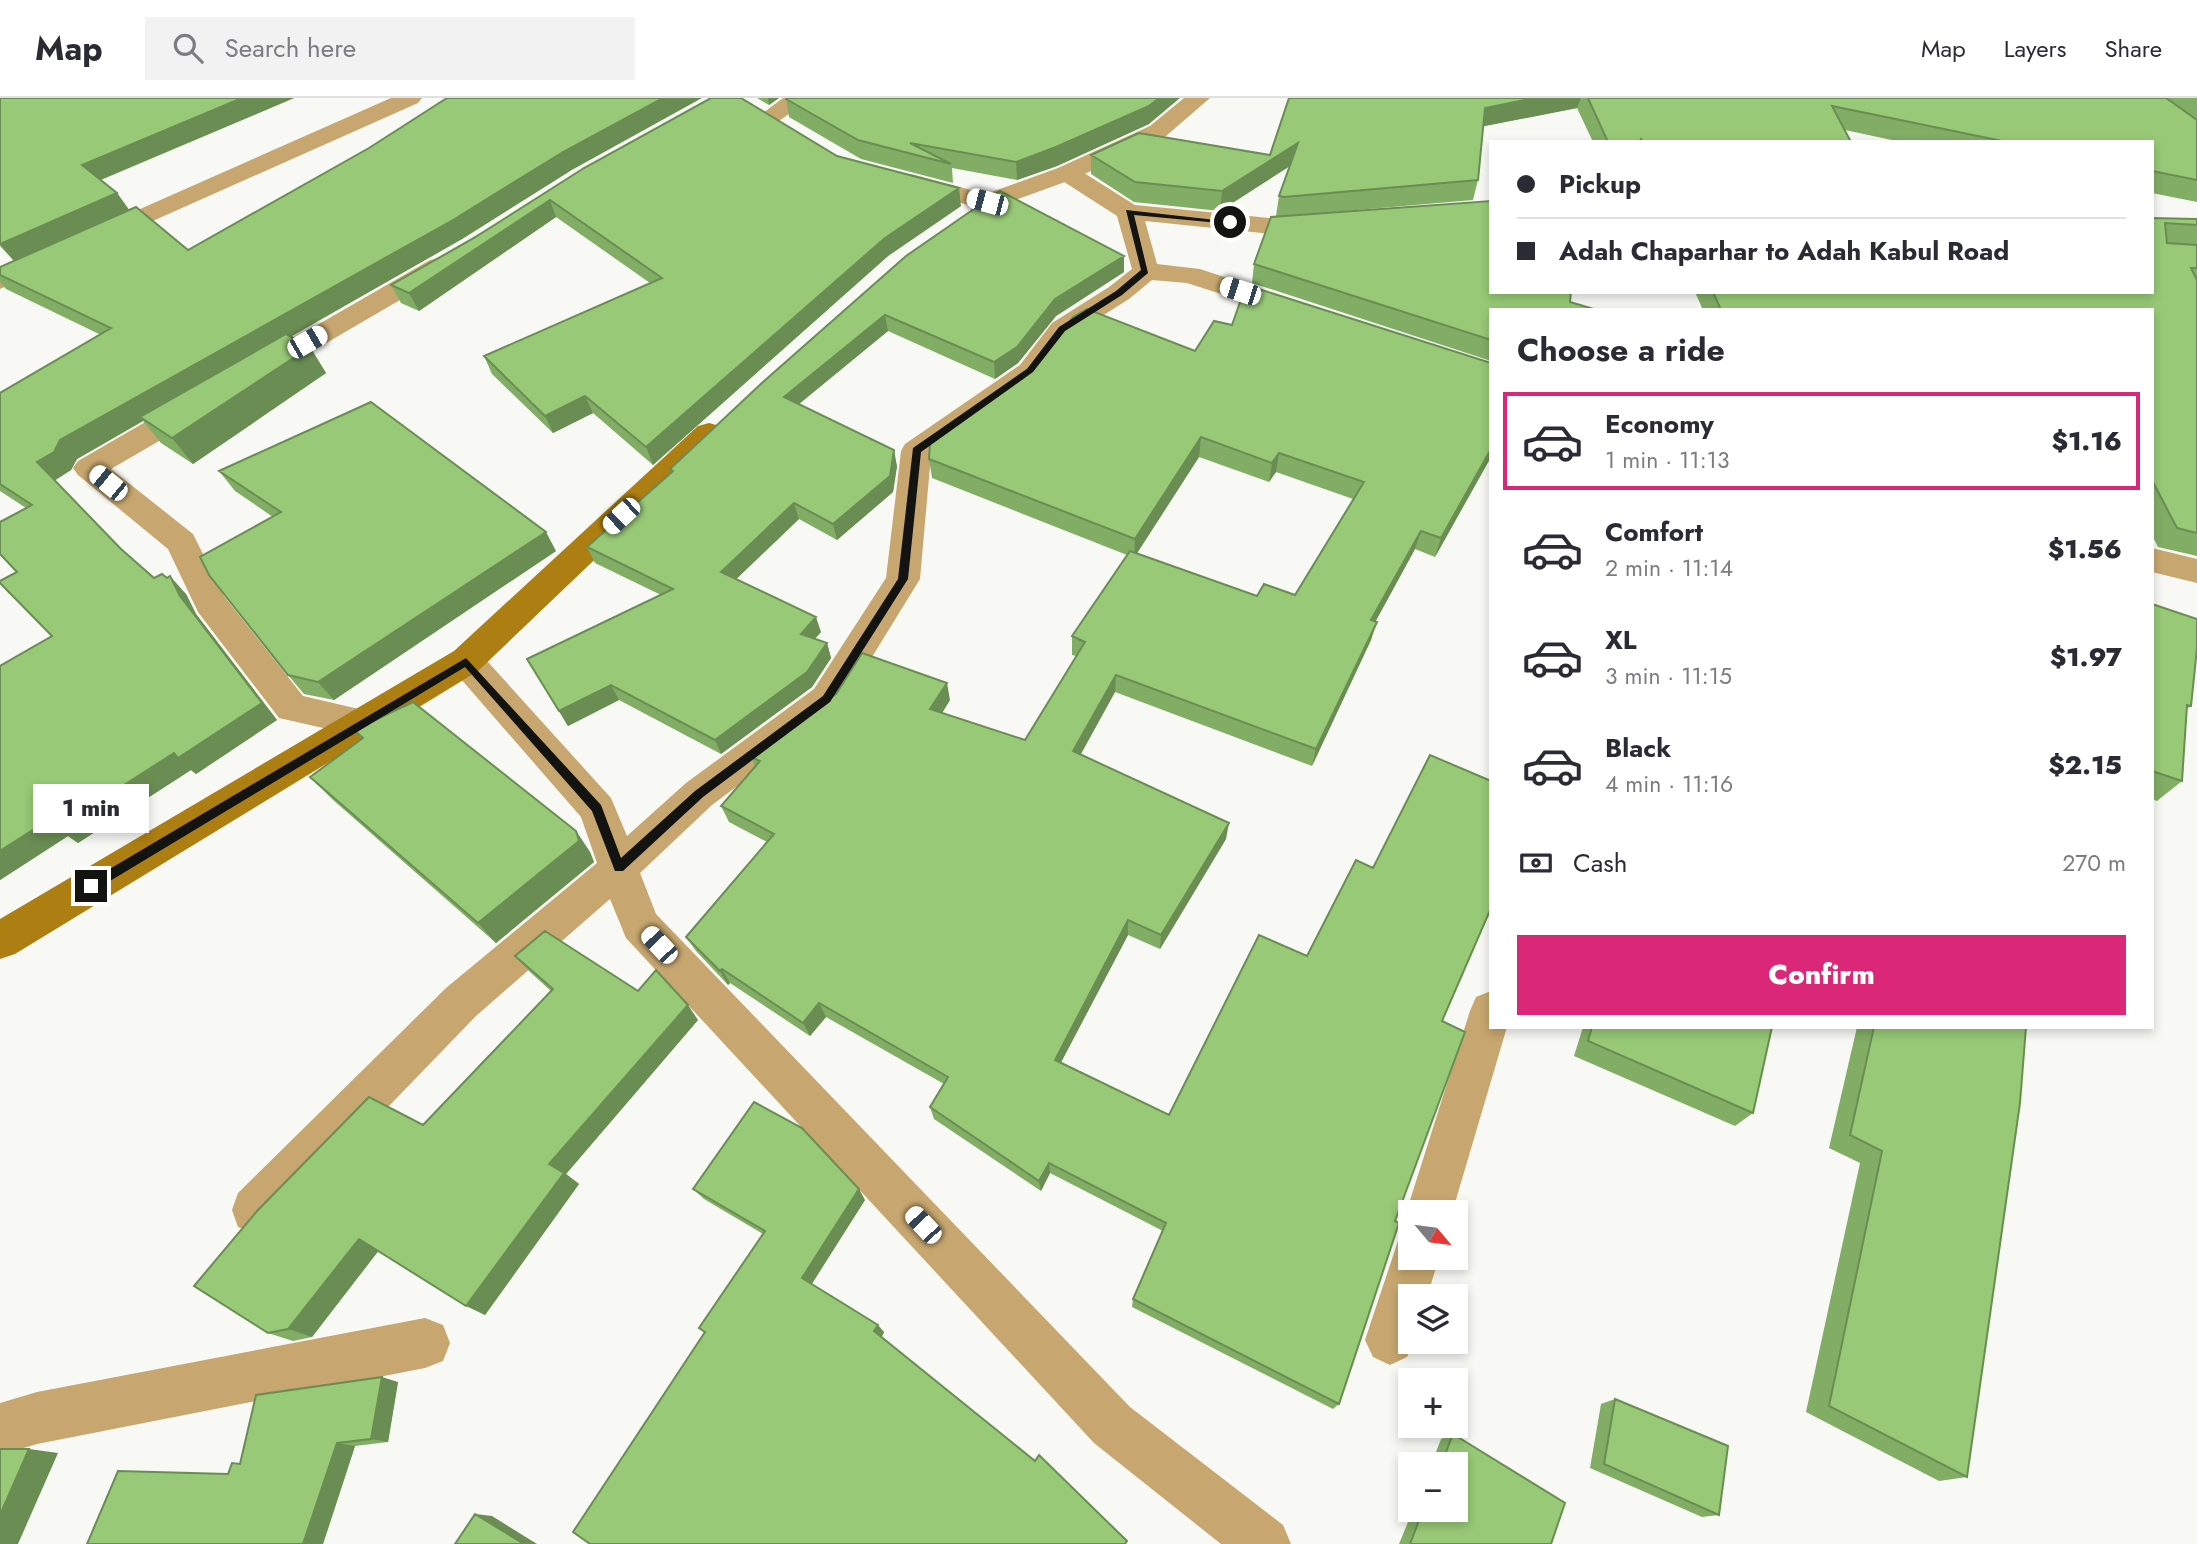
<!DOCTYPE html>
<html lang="en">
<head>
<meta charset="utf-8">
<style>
  body { margin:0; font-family:Jost,sans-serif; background:#f2f2f3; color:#2b2b33; height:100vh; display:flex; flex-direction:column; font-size:26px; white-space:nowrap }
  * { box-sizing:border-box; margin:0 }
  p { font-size:23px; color:#7c7c81 }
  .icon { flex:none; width:38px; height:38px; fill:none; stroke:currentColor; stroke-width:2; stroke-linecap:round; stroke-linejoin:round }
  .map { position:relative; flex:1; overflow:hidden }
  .side { position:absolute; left:1489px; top:210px; width:665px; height:721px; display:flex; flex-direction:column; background:#fff; border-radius:0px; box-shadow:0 4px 10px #0003 }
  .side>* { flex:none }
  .banner { position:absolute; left:1489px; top:42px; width:665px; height:154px; border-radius:0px; box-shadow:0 4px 10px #0003; display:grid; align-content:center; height:154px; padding:0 28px; background:#fff }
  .needle { width:46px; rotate:119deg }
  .controls { position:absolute; left:1398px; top:1102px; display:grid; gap:14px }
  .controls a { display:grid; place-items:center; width:70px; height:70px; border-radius:0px; background:#fff; box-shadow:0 4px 10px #0003; font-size:35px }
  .end { position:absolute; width:32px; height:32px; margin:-16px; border:9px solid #131312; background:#fff; box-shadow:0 0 0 4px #fff }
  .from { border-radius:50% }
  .bubble { position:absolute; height:49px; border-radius:0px; background:#fff; box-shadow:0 4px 10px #0003; font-size:23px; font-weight:800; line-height:49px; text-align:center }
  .car { position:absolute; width:21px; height:42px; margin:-21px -10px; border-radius:9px; box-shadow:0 0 5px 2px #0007; background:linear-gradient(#fff 24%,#345 0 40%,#fff 0 76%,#345 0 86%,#fff 0) }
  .banner b { display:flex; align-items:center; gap:24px; height:66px; font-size:26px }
  .banner b+b { border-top:2px solid #e1e1e2 }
  .banner i { width:18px; height:18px; background:#2b2b33 }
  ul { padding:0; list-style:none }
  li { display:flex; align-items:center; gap:21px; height:98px; margin:0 14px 10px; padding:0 14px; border:4px solid transparent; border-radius:0px }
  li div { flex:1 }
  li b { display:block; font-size:26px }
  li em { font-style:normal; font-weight:800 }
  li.selected { border-color:#db2777 }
  li>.icon { width:63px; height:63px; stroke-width:1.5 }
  h2 { padding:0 28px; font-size:32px; line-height:84px }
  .pay { display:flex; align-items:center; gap:18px; height:77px; padding:0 28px; font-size:26px }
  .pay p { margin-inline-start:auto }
  .primary-button { display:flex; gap:14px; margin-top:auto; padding:14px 28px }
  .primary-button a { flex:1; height:80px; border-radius:0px; background:#db2777; color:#fff; font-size:28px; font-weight:800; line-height:80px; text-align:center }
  header { display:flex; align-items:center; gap:42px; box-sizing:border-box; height:98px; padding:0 35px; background:#fff; border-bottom:2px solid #e1e1e2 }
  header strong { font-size:33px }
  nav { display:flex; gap:38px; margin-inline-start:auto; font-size:24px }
  .search { width:490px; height:63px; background:#f2f2f3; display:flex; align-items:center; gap:18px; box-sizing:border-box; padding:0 24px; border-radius:0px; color:#7c7c81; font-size:26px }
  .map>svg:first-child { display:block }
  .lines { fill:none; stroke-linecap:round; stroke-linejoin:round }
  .minor { fill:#c7a76f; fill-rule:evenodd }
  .tertiary { fill:#c7a76f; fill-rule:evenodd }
  .secondary { fill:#ad7e12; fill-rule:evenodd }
  .wall { fill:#82ad65; fill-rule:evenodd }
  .shaded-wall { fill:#6a8d53 }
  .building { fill:#97c976; stroke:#6a8d53; stroke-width:2 }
  .route { fill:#131312 }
</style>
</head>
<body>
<header>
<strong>Map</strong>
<div class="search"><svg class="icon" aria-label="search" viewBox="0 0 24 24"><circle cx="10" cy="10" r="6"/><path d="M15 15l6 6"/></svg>Search here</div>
<nav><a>Map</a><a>Layers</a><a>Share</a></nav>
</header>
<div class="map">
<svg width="2197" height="1446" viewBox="0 0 2197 1446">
  <rect width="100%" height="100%" fill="#f8f8f5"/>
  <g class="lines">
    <!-- minor -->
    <path class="minor" d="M 391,0 L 422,0 L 418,5 L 0,191 L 0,173 Z
      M 783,0 L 811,0 L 779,23 L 763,23 L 759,18 Z
      M 1067,68 L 1076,70 L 1135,107 L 1281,121 L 1322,117 L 1331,120 L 1335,125 L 1331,130 L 1281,137 L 1145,123 L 1157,166 L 1200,171 L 1303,205 L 1307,211 L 1303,217 L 1293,219 L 1187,185 L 1152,182 L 1129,201 L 1072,237 L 1040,279 L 931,357 L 920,481 L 840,611 L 712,707 L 640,775 L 656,816 L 1130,1309 L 1283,1427 L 1291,1446 L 1221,1446 L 1094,1345 L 626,840 L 610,801 L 476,918 L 272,1129 L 255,1135 L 238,1129 L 232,1112 L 238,1095 L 446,890 L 597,765 L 581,719 L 454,573 L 448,563 L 454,553 L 466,550 L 478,553 L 611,700 L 627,738 L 686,685 L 814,591 L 886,480 L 901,353 L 905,346 L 1020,267 L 1052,225 L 1109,189 L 1132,171 L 1117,118 L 1058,80 L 1055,75 L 1058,70 Z
      M 439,160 L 448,162 L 452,168 L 448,174 L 268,279 L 258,282 L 248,279 L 243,273 L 248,267 L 430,162 Z
      M 196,298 L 207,301 L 211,308 L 207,315 L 111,371 L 193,436 L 224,498 L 303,598 L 376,615 L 381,625 L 376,635 L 363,639 L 279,620 L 198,514 L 168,451 L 78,377 L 73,370 L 78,363 L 185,301 Z
      M 2152,450 L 2197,461 L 2197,485 L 2152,474 Z
      M 1491,893 L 1491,929 L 1507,929 L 1452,1115 L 1410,1115 L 1410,1127 L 1406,1115 L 1470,913 L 1476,899 Z
      M 1410,1138 L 1410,1160 L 1439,1160 L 1427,1199 L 1410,1199 L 1410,1244 L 1414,1244 L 1407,1259 L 1390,1267 L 1373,1259 L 1365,1242 L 1398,1143 Z
      M 425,1220 L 443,1227 L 450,1245 L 443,1263 L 425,1270 L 37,1346 L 0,1357 L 0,1305 L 37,1294 Z"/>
    <!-- tertiary -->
    <path class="tertiary" d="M 1184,0 L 1210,0 L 1166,38 L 1076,80 L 996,109 L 987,112 L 902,89 L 898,84 L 902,79 L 911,76 L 986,96 L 1058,70 L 1150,28 Z"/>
    <!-- secondary -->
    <path class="secondary" d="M 709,325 L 720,328 L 724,335 L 720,342 L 478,573 L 15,856 L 0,861 L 0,821 L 454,553 L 698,328 Z"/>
  </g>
  <!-- wall -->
  <path class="wall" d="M 0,0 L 294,0 L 101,82 L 117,95 L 129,112 L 188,152 L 570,73 L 462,141 L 291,238 L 310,249 L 326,275 L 193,366 L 161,345 L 143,323 L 77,361 L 71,372 L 55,382 L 121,451 L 154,480 L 186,496 L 196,516 L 277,622 L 196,676 L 191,672 L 78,745 L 68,738 L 0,782 L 0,568 L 52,538 L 17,474 L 26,410 L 0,393 L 0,295 L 101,237 L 6,191 L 0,184 L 0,169 L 14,163 L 0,148 Z
    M 711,0 L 837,58 L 961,108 L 888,158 L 653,367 L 593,315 L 553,335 L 492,276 L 484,258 L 650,185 L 556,119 L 419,213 L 401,205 L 391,187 Z
    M 757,0 L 779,0 L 769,7 Z
    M 1289,0 L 2197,0 L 2197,104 L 2152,95 L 2152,44 L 1901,44 L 1845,32 L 1851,44 L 1593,44 L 1577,10 L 1483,28 L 1478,82 L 1473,102 L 1299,117 L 1491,212 L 1491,263 L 1252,185 L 1254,166 L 1280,118 L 1276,118 L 1279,98 L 1290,68 L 1220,113 L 1134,104 L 1091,76 L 1091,57 L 1270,57 Z
    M 786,1 L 1149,26 L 1057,68 L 1017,82 L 952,70 L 953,85 L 861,61 L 789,19 Z
    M 2152,120 L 2197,121 L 2197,458 L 2158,449 L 2152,437 L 2152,212 L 1703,212 L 1695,194 L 2152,194 Z
    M 906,158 L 1124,174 L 1056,218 L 1018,265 L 995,281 L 888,233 L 799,306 L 897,368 L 893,394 L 837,442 L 799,421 L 736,481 L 821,534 L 815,541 L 827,545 L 831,560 L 812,589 L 721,656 L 619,602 L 568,628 L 527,561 L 661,497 L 595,465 L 587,449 L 672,374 L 670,371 Z
    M 1195,253 L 1491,359 L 1435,459 L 1415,451 L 1375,524 L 1371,542 L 1312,668 L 1115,594 L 1081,656 L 1226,741 L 1160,851 L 1128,837 L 1061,964 L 1169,1017 L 1307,858 L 1373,770 L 1491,683 L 1491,820 L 1488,818 L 1442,923 L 1395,1123 L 1339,1306 L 1333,1311 L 1132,1209 L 1133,1201 L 1163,1133 L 1050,1075 L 1041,1093 L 934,1021 L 930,1009 L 944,986 L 826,919 L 810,938 L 730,885 L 728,887 L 696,853 L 686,839 L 767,744 L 729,724 L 721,708 L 755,669 L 751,659 L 950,602 L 942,615 L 1025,642 L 1076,558 L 1072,557 L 1072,538 L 1127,457 L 932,380 L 929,361 ZM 1199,359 L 1269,384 L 1276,374 L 1353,401 L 1295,497 L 1257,498 L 1137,455 Z
    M 219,373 L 556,453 L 334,602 L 304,596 L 288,577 L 273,419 L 235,393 Z
    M 2152,506 L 2191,608 L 2187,611 L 2182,683 L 2157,703 L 2152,701 Z
    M 354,632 L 576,733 L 590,754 L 594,764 L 496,845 L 332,701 L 310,679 L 362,641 Z
    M 515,858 L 638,893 L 698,922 L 566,1076 L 579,1086 L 485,1217 L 378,1153 L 312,1239 L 293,1243 L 268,1235 L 423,1027 L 551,893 L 530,874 Z
    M 1583,929 L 1772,929 L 1753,1015 L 1735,1028 L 1574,958 Z
    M 1857,929 L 2026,929 L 1967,1379 L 1939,1383 L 1806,1314 L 1860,1065 L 1829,1050 Z
    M 693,1091 L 865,1102 L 811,1186 L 884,1234 L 881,1239 L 1127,1443 L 705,1234 L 763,1136 L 704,1101 Z
    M 398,1284 L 388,1344 L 355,1348 L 323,1446 L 87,1446 L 228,1376 Z
    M 1615,1301 L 1719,1417 L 1702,1419 L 1590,1370 L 1601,1306 Z
    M 1453,1336 L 1551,1446 L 1399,1446 L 1413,1412 L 1456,1412 L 1456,1367 L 1431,1367 L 1441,1341 Z"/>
  <!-- shaded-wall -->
  <path class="shaded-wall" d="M 242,0 L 294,0 L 95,84 L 82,67 Z
    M 663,0 L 702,0 L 570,73 L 462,141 L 145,322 L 140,319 L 143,323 L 77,361 L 71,372 L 54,383 L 37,364 L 60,342 L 563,54 Z
    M 768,0 L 779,0 L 769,7 Z
    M 1159,0 L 1180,0 L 1149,26 L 1057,68 L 1017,82 L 1016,64 Z
    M 1535,0 L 1581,0 L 1577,10 L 1480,29 L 1485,10 Z
    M 1298,45 L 1296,64 L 1220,113 L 1222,93 Z
    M 959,90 L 961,108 L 888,158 L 653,367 L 646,349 L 885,140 Z
    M 117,95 L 130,113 L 15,164 L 0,146 Z
    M 550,102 L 556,119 L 419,213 L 409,195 Z
    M 1124,158 L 1124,174 L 1056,218 L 1018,265 L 995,281 L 994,264 L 1055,201 Z
    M 885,217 L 888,233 L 788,315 L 784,299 Z
    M 310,249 L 326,275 L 193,366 L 172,340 Z
    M 585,298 L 593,315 L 553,335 L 545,318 Z
    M 1201,339 L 1199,359 L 1134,460 L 1135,441 Z
    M 1491,351 L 1491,359 L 1435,459 L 1441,440 Z
    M 894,352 L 897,368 L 893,394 L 837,442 L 833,426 Z
    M 1279,355 L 1276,374 L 1269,384 L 1272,365 Z
    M 794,405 L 799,421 L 727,490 L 721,474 Z
    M 1421,433 L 1415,451 L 1366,541 L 1371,522 Z
    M 546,434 L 556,453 L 334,602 L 318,584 Z
    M 170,478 L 186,496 L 196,516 L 277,622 L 196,676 L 191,672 L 78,745 L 68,738 L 0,782 L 0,753 L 50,721 L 174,655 L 180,498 Z
    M 816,519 L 821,534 L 805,551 L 801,536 Z
    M 1377,524 L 1371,542 L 1312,668 L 1316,651 Z
    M 827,545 L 831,560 L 812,589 L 721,656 L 715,642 Z
    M 1116,577 L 1115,594 L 1073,670 L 1073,653 Z
    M 947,585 L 950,602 L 934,628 L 930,611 Z
    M 611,587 L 619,602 L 568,628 L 559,613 Z
    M 1229,725 L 1226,741 L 1160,851 L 1161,837 Z
    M 576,733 L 590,754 L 594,764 L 496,845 L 478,825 Z
    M 1128,822 L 1128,837 L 1056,974 L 1055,962 Z
    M 722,871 L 730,885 L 728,887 L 720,873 Z
    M 819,905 L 826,919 L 810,938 L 803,925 Z
    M 688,907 L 698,922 L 566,1076 L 579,1086 L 485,1217 L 466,1208 L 549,1066 Z
    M 1049,1065 L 1050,1075 L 1041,1093 L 1039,1083 Z
    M 859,1091 L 865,1102 L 810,1189 L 802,1180 Z
    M 359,1141 L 380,1151 L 312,1239 L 288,1231 Z
    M 878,1227 L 884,1234 L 881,1241 L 874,1233 Z
    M 382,1279 L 398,1284 L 388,1344 L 371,1341 Z
    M 337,1345 L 355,1348 L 323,1446 L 303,1446 Z
    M 29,1351 L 58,1355 L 18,1446 L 0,1446 L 0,1417 Z
    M 475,1416 L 492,1418 L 537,1446 L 524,1446 Z"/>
  <!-- building -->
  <path class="building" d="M 0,0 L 242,0 L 82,67 L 117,95 L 0,146 Z
    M 447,0 L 663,0 L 563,54 L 453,122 L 60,342 L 54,354 L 37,364 L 121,451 L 154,480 L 162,476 L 167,480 L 170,478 L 180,498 L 262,605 L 178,660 L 174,655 L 57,730 L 50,721 L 0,753 L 0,568 L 52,538 L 0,485 L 0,483 L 17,474 L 0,456 L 0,424 L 32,407 L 0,386 L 0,295 L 111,230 L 0,177 L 0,169 L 136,109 L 188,152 L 369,50 Z
    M 711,0 L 741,0 L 837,58 L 959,90 L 885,140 L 646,349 L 585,298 L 545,318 L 484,258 L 662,180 L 550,102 L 409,195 L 391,187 L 474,140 L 584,70 Z
    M 786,0 L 1159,0 L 1149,8 L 1056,49 L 1016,64 L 910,45 L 951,66 L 858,42 L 786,1 Z
    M 1289,0 L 1535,0 L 1485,10 L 1478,82 L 1284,99 L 1279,98 L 1298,45 L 1222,93 L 1135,84 L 1091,57 L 1139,35 L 1270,57 Z
    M 1588,0 L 2166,0 L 2197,22 L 2197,82 L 2152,73 L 2152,44 L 2007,44 L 1832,8 L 1851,44 L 1643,44 L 1641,41 L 1639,44 L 1608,44 Z
    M 1000,93 L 1124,158 L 1055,201 L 1017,249 L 994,264 L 885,217 L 784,299 L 894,352 L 890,378 L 833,426 L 794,405 L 721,474 L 816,519 L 801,536 L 827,545 L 807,574 L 715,642 L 611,587 L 559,613 L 527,561 L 673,491 L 587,449 L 673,373 L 670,371 L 763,284 L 906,158 L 997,95 Z
    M 1491,103 L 1491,194 L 1571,194 L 1570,204 L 1597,212 L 1491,212 L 1491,242 L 1254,166 L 1271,119 Z
    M 2152,120 L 2197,121 L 2197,127 L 2165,125 L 2167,145 L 2197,147 L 2197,170 L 2191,170 L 2197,182 L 2197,435 L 2177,430 L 2152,382 L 2152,212 L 1721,212 L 1713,194 L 2152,194 Z
    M 1246,187 L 1491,265 L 1491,351 L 1441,440 L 1421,433 L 1371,522 L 1377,524 L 1316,651 L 1116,577 L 1073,653 L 1229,725 L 1161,837 L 1128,822 L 1055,962 L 1169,1017 L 1259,837 L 1307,858 L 1356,762 L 1373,770 L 1430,657 L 1491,683 L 1491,810 L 1442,923 L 1465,934 L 1395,1123 L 1399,1125 L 1339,1306 L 1133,1201 L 1166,1125 L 1049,1065 L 1039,1083 L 930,1009 L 948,979 L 819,905 L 803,925 L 722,871 L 720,873 L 686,839 L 774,736 L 721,708 L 760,663 L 751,659 L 836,596 L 862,555 L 947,585 L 930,611 L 1025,642 L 1085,544 L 1072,538 L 1130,453 L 1257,498 L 1264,486 L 1295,497 L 1364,384 L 1279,355 L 1272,365 L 1201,339 L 1135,441 L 929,361 L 930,345 L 954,323 L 1041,262 L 1073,219 L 1087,211 L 1195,253 L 1214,223 L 1232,227 Z
    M 286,236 L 310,249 L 172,340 L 140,319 Z
    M 371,304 L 546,434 L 318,584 L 288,577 L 209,477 L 200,459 L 281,414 L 219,373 Z
    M 2152,506 L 2197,521 L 2197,550 L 2191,608 L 2187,607 L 2182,683 L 2152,673 Z
    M 413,604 L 576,733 L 579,743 L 478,825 L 310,679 L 363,640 L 354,632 Z
    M 545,833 L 638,893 L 656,872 L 688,907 L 549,1066 L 564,1075 L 466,1208 L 359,1141 L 288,1231 L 268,1235 L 194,1188 L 257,1113 L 369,999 L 423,1027 L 553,891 L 515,858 Z
    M 1592,929 L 1772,929 L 1753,1015 L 1588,943 Z
    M 1874,929 L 2026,929 L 2020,1005 L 1967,1379 L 1829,1308 L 1882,1053 L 1850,1037 Z
    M 754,1004 L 802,1030 L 859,1091 L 802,1180 L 878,1227 L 874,1233 L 1035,1363 L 1039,1357 L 1127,1443 L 1125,1446 L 590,1446 L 573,1434 L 705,1234 L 699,1230 L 765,1133 L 693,1091 Z
    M 382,1279 L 371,1341 L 337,1345 L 303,1446 L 87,1446 L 118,1373 L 228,1376 L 232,1365 L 240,1366 L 256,1297 Z
    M 1615,1301 L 1728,1348 L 1719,1417 L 1604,1366 Z
    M 1453,1336 L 1565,1405 L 1551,1446 L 1410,1446 L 1423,1412 L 1456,1412 L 1456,1367 L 1441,1367 Z
    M 0,1351 L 29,1351 L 0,1417 Z
    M 475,1416 L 524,1446 L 455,1446 Z"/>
  <!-- route -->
  <path class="route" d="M 1126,112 L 1234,124 L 1230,126 L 1134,117 L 1148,175 L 1122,197 L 1065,233 L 1033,274 L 921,354 L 908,481 L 830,604 L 703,699 L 623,773 L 615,773 L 592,713 L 465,569 L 95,792 L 86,792 L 86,785 L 466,560 L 601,707 L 621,760 L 695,693 L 823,598 L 898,481 L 913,350 L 1027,271 L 1059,229 L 1116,193 L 1141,172 Z"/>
</svg>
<div class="controls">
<a><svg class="needle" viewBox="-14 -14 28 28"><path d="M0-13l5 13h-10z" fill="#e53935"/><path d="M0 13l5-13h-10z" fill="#7c7c81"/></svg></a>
<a><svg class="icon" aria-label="layers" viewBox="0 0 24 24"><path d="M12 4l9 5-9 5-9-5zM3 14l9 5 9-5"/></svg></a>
<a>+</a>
<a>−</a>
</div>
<i class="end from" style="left:1230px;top:124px"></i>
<i class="end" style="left:91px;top:788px"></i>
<div class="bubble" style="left:33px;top:686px;width:116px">1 min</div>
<i class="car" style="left:987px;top:104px;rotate:285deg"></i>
<i class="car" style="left:1240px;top:193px;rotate:288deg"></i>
<i class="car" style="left:307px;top:244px;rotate:60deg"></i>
<i class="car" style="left:108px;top:385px;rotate:309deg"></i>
<i class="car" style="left:621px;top:418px;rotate:227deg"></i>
<i class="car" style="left:659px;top:847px;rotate:317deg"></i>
<i class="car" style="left:923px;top:1127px;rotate:317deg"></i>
<div class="banner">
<b><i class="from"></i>Pickup</b>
<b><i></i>Adah Chaparhar to Adah Kabul Road</b>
</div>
<section class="side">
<h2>Choose a ride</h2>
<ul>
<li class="selected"><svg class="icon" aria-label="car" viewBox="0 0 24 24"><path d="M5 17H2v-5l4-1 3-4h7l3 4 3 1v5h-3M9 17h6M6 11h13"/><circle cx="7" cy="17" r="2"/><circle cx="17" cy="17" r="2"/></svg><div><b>Economy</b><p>1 min · 11:13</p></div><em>$1.16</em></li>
<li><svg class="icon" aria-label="car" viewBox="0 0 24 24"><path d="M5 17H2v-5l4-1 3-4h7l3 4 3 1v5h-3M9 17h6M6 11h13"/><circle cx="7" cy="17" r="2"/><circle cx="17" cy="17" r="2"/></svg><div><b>Comfort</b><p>2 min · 11:14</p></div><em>$1.56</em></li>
<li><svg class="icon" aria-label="car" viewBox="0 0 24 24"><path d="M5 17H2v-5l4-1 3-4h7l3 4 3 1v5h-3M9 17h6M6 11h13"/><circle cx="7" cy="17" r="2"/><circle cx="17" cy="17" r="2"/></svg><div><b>XL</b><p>3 min · 11:15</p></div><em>$1.97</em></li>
<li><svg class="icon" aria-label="car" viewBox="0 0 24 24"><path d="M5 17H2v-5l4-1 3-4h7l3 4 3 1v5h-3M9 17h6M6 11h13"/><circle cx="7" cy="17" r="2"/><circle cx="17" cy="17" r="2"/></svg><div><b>Black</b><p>4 min · 11:16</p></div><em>$2.15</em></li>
</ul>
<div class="pay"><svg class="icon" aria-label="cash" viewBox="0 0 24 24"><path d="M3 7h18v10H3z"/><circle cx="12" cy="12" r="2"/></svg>Cash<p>270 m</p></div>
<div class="primary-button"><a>Confirm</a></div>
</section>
</div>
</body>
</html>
